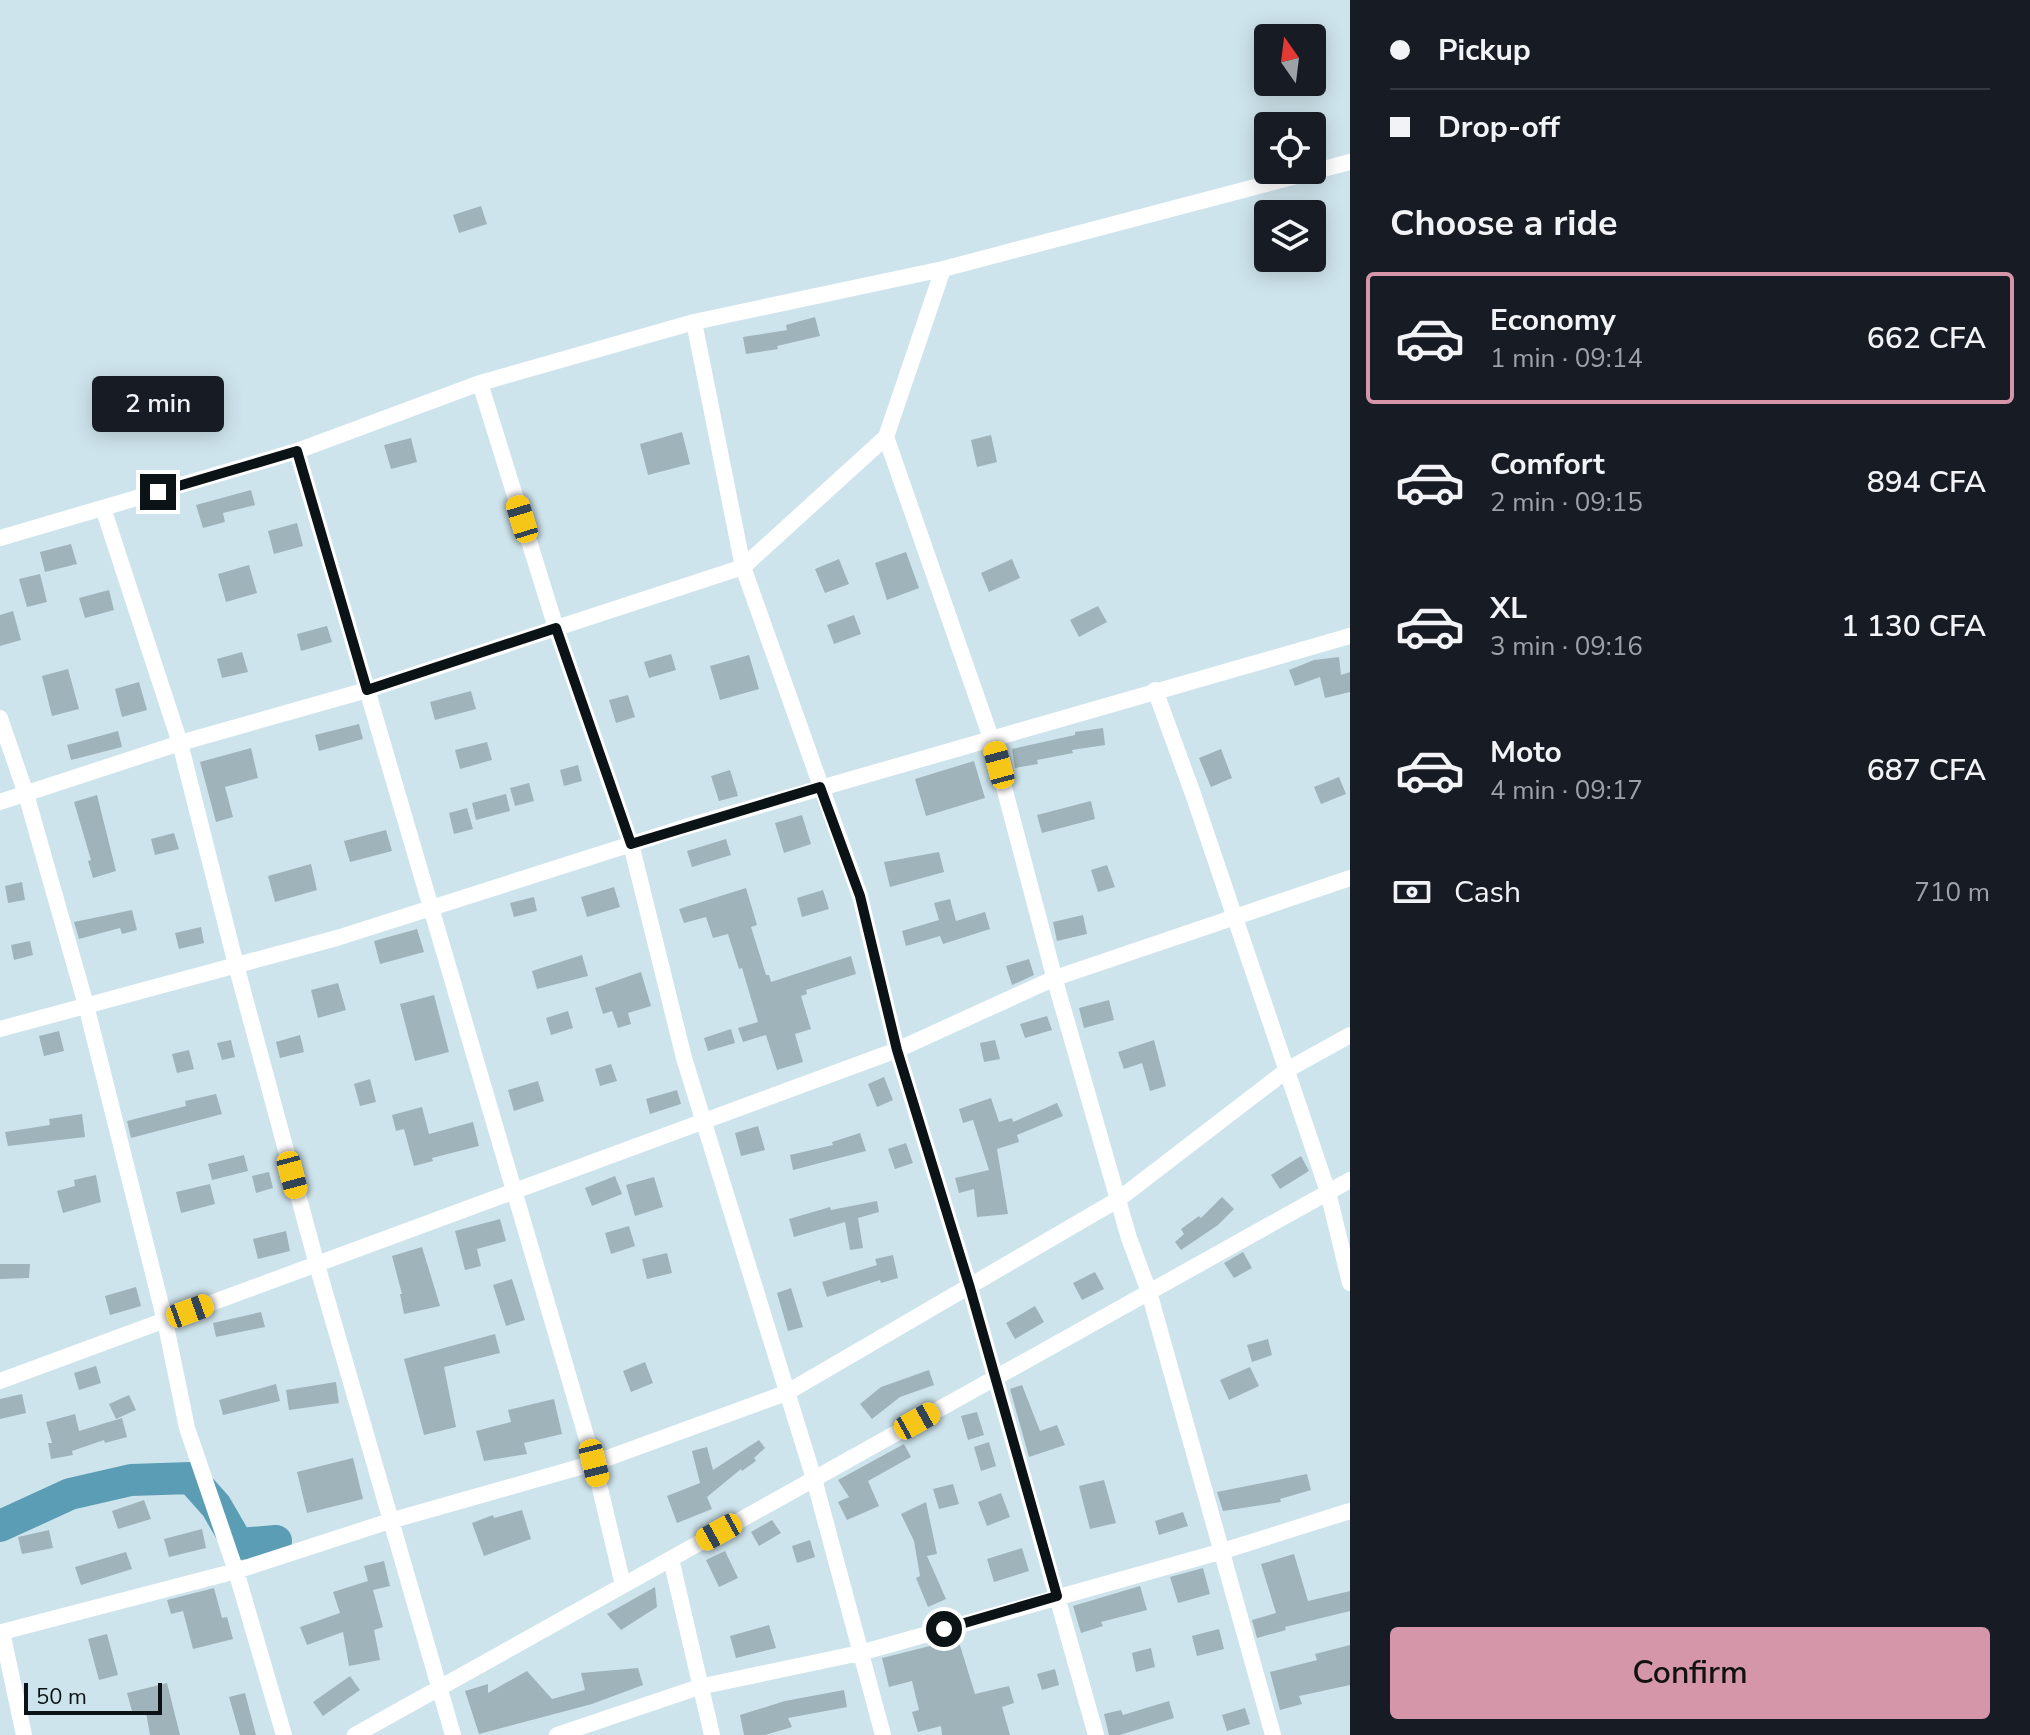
<!DOCTYPE html>
<html lang="en">
<head>
<meta charset="utf-8">
<style>
  body { margin:0; font-family:"Nunito Sans",sans-serif; background:#20242c; color:#f1f3f6; height:100vh; display:flex; flex-direction:column; font-size:30px; white-space:nowrap }
  * { box-sizing:border-box; margin:0 }
  p { font-size:26px; color:#9ea1a6 }
  .icon { flex:none; width:44px; height:44px; fill:none; stroke:currentColor; stroke-width:2; stroke-linecap:round; stroke-linejoin:round }
  .map { position:relative; flex:1; overflow:hidden }
  .side { display:flex; flex-direction:column; background:#171b24; width:680px }
  .side>* { flex:none }
  .guide { display:grid; align-content:center; height:176px; padding:0 40px; background:#171b24 }
  .needle { width:52px; rotate:346deg }
  .controls { position:absolute; left:1254px; top:24px; display:grid; gap:16px }
  .controls a { display:grid; place-items:center; width:72px; height:72px; border-radius:8px; background:#171b24; box-shadow:0 4px 20px #0003; font-size:40px }
  .scale { position:absolute; left:24px; bottom:20px; width:138px; box-sizing:border-box; padding-left:8px; border:4px solid #0c1316; border-top:0; font-size:22px; line-height:28px; white-space:nowrap; color:#0c1316; -webkit-text-stroke:6px #cee4ec; paint-order:stroke }
  .end { position:absolute; width:36px; height:36px; margin:-18px; border:10px solid #0c1316; background:#fff; box-shadow:0 0 0 4px #fff }
  .from { border-radius:50% }
  .bubble { position:absolute; height:56px; border-radius:8px; background:#171b24; box-shadow:0 4px 20px #0003; font-size:26px; font-weight:600; line-height:56px; text-align:center }
  .car { position:absolute; width:24px; height:48px; margin:-24px -12px; border-radius:10px; box-shadow:0 0 6px 2px #0007; background:linear-gradient(#f5c518 24%,#345 0 40%,#f5c518 0 76%,#345 0 86%,#f5c518 0) }
  .guide b { display:flex; align-items:center; gap:28px; height:76px; font-size:30px }
  .guide b+b { border-top:2px solid #363941 }
  .guide i { width:20px; height:20px; background:#f1f3f6 }
  ul { padding:0; list-style:none }
  li { display:flex; align-items:center; gap:24px; height:132px; margin:0 16px 12px; padding:0 24px; border:4px solid transparent; border-radius:8px }
  li div { flex:1 }
  li b { display:block; font-size:30px }
  li em { font-style:normal; font-weight:600 }
  li.current { border-color:#d696a9 }
  li>.icon { width:72px; height:72px; stroke-width:1.5 }
  h2 { padding:0 40px; font-size:36px; line-height:96px }
  .pay { display:flex; align-items:center; gap:20px; height:88px; padding:0 40px; font-size:30px }
  .pay p { margin-inline-start:auto }
  .button { display:flex; gap:16px; margin-top:auto; padding:16px 40px }
  .button a { flex:1; height:92px; border-radius:8px; background:#d696a9; color:#111; font-size:32px; font-weight:600; line-height:92px; text-align:center }
  main { display:flex; flex:1; min-height:0 }
  .map>svg:first-child { display:block }
  .lines { fill:none; stroke-linecap:round; stroke-linejoin:round }
  .river { stroke:#5b9db4; stroke-width:32 }
  .building { fill:#9eb3ba }
  .minor { stroke:#fff; stroke-width:16 }
  .route { stroke:#0c1316; stroke-width:10 }
</style>
</head>
<body>
<main>
<div class="map">
<svg width="1350" height="1735" viewBox="0 0 1350 1735">
  <rect width="100%" height="100%" fill="#cee4ec"/>
  <g class="lines">
    <!-- river -->
    <path class="river" d="M 0,1526 L 70,1494 L 131,1480 L 191,1478 L 216,1506 L 238,1544 L 276,1541"/>
  </g>
  <!-- building -->
  <path class="building" d="M 481,206 L 487,224 L 459,233 L 453,215 Z
    M 815,317 L 820,336 L 777,346 L 778,349 L 746,354 L 743,337 L 787,330 L 786,325 Z
    M 682,432 L 690,464 L 648,475 L 640,444 Z
    M 991,435 L 997,462 L 977,467 L 971,440 Z
    M 411,438 L 417,462 L 391,469 L 384,445 Z
    M 251,490 L 255,505 L 223,513 L 225,522 L 203,528 L 196,505 Z
    M 297,523 L 303,546 L 274,554 L 268,531 Z
    M 71,544 L 77,564 L 45,572 L 40,552 Z
    M 906,552 L 919,588 L 887,600 L 875,563 Z
    M 839,559 L 849,584 L 825,593 L 815,569 Z
    M 1012,559 L 1020,578 L 989,592 L 981,573 Z
    M 249,565 L 257,593 L 226,602 L 218,574 Z
    M 40,574 L 47,602 L 27,607 L 19,579 Z
    M 109,590 L 114,610 L 85,618 L 79,598 Z
    M 1098,606 L 1107,622 L 1079,637 L 1070,620 Z
    M 13,611 L 21,640 L 0,646 L 0,615 Z
    M 854,615 L 861,634 L 834,644 L 827,625 Z
    M 327,626 L 332,642 L 301,651 L 297,634 Z
    M 242,652 L 248,672 L 222,678 L 217,659 Z
    M 671,654 L 676,670 L 649,678 L 644,662 Z
    M 749,655 L 759,689 L 720,700 L 710,666 Z
    M 1339,657 L 1341,675 L 1350,672 L 1350,692 L 1325,698 L 1320,677 L 1295,686 L 1289,670 L 1314,660 Z
    M 68,669 L 79,709 L 52,716 L 42,676 Z
    M 139,682 L 147,710 L 122,717 L 115,689 Z
    M 471,691 L 476,709 L 435,720 L 430,702 Z
    M 628,695 L 635,717 L 616,723 L 609,700 Z
    M 359,724 L 363,739 L 319,751 L 315,735 Z
    M 1103,728 L 1105,745 L 1072,750 L 1073,753 L 1037,760 L 1038,764 L 1015,768 L 1012,749 L 1075,735 L 1075,732 Z
    M 118,731 L 122,747 L 71,760 L 67,745 Z
    M 487,742 L 492,760 L 460,769 L 455,750 Z
    M 251,748 L 258,778 L 225,787 L 233,817 L 216,822 L 200,762 Z
    M 1221,749 L 1232,778 L 1211,787 L 1199,758 Z
    M 974,761 L 985,798 L 926,816 L 915,779 Z
    M 578,765 L 582,781 L 564,786 L 560,770 Z
    M 730,770 L 738,796 L 719,801 L 711,776 Z
    M 1339,777 L 1346,794 L 1321,804 L 1314,787 Z
    M 529,783 L 534,801 L 515,806 L 510,788 Z
    M 506,794 L 510,811 L 476,820 L 472,803 Z
    M 97,795 L 116,871 L 93,878 L 88,861 L 91,860 L 74,802 Z
    M 1091,801 L 1095,819 L 1042,833 L 1037,815 Z
    M 467,808 L 473,829 L 454,834 L 449,813 Z
    M 802,815 L 811,844 L 784,853 L 775,823 Z
    M 386,830 L 392,851 L 350,862 L 344,841 Z
    M 174,833 L 179,849 L 155,855 L 151,839 Z
    M 726,839 L 731,855 L 692,867 L 687,851 Z
    M 939,852 L 944,872 L 890,887 L 884,862 Z
    M 311,864 L 317,890 L 275,902 L 268,876 Z
    M 1107,865 L 1115,887 L 1098,892 L 1091,870 Z
    M 22,882 L 25,900 L 8,903 L 5,886 Z
    M 614,887 L 620,907 L 587,917 L 581,897 Z
    M 746,888 L 757,925 L 751,927 L 766,975 L 769,975 L 771,982 L 851,956 L 856,974 L 806,990 L 807,994 L 801,996 L 811,1029 L 795,1034 L 803,1062 L 777,1070 L 766,1035 L 743,1042 L 738,1028 L 758,1022 L 742,968 L 739,969 L 728,934 L 713,938 L 706,917 L 684,923 L 679,909 Z
    M 823,890 L 829,909 L 802,917 L 797,898 Z
    M 534,897 L 537,911 L 514,917 L 510,903 Z
    M 950,899 L 956,921 L 985,912 L 990,929 L 943,944 L 940,936 L 906,946 L 902,931 L 939,920 L 934,903 Z
    M 132,910 L 137,930 L 122,934 L 120,928 L 79,939 L 74,922 Z
    M 1083,915 L 1087,934 L 1057,941 L 1053,922 Z
    M 201,927 L 204,943 L 179,949 L 175,933 Z
    M 417,929 L 424,952 L 380,964 L 374,941 Z
    M 30,941 L 33,955 L 14,960 L 11,945 Z
    M 582,955 L 588,976 L 537,989 L 532,971 Z
    M 1029,959 L 1034,975 L 1012,985 L 1006,966 Z
    M 641,972 L 651,1006 L 628,1013 L 631,1024 L 618,1028 L 612,1011 L 603,1014 L 595,988 Z
    M 338,983 L 346,1010 L 318,1018 L 311,990 Z
    M 434,995 L 449,1052 L 415,1061 L 400,1004 Z
    M 1109,1000 L 1114,1020 L 1084,1028 L 1079,1008 Z
    M 568,1011 L 573,1028 L 551,1035 L 546,1018 Z
    M 1047,1016 L 1052,1030 L 1025,1038 L 1020,1024 Z
    M 731,1029 L 735,1043 L 708,1051 L 704,1038 Z
    M 59,1031 L 64,1051 L 44,1056 L 39,1036 Z
    M 300,1035 L 304,1052 L 280,1058 L 276,1042 Z
    M 231,1040 L 235,1057 L 222,1060 L 217,1043 Z
    M 995,1040 L 1000,1059 L 984,1062 L 980,1043 Z
    M 1154,1040 L 1166,1086 L 1150,1091 L 1142,1063 L 1124,1069 L 1118,1052 Z
    M 189,1050 L 194,1069 L 177,1073 L 172,1054 Z
    M 611,1064 L 617,1081 L 600,1086 L 595,1069 Z
    M 884,1077 L 893,1100 L 877,1107 L 868,1084 Z
    M 370,1079 L 376,1102 L 360,1106 L 354,1084 Z
    M 538,1081 L 544,1101 L 514,1111 L 508,1090 Z
    M 677,1090 L 681,1104 L 650,1114 L 646,1099 Z
    M 216,1094 L 222,1114 L 131,1138 L 127,1121 L 186,1106 L 185,1101 Z
    M 991,1098 L 999,1122 L 1012,1118 L 1013,1122 L 1057,1103 L 1063,1116 L 1017,1135 L 1019,1142 L 997,1149 L 1008,1214 L 977,1217 L 974,1189 L 959,1193 L 955,1178 L 989,1170 L 973,1120 L 963,1123 L 959,1109 Z
    M 422,1107 L 429,1134 L 473,1122 L 479,1146 L 432,1158 L 433,1161 L 414,1166 L 404,1129 L 396,1131 L 392,1115 Z
    M 82,1114 L 85,1137 L 8,1146 L 5,1132 L 50,1125 L 49,1119 Z
    M 758,1126 L 765,1150 L 741,1156 L 735,1133 Z
    M 860,1133 L 866,1151 L 793,1170 L 790,1155 L 833,1145 L 832,1142 Z
    M 906,1143 L 913,1163 L 895,1169 L 888,1149 Z
    M 244,1155 L 248,1171 L 212,1180 L 208,1164 Z
    M 1301,1156 L 1309,1171 L 1280,1189 L 1271,1175 Z
    M 269,1172 L 273,1188 L 256,1193 L 252,1176 Z
    M 96,1175 L 101,1202 L 63,1213 L 57,1191 L 75,1186 L 74,1180 Z
    M 615,1176 L 622,1194 L 592,1206 L 585,1188 Z
    M 654,1177 L 663,1207 L 635,1216 L 626,1185 Z
    M 210,1184 L 215,1204 L 181,1213 L 176,1192 Z
    M 1222,1197 L 1234,1209 L 1218,1225 L 1181,1250 L 1175,1242 L 1184,1234 L 1181,1229 L 1199,1216 L 1201,1218 Z
    M 877,1201 L 879,1212 L 858,1218 L 863,1248 L 850,1250 L 845,1222 L 794,1237 L 789,1219 L 830,1207 L 831,1210 Z
    M 500,1219 L 506,1241 L 477,1249 L 481,1266 L 465,1270 L 455,1231 Z
    M 629,1226 L 635,1246 L 611,1254 L 605,1233 Z
    M 286,1231 L 290,1251 L 258,1259 L 253,1239 Z
    M 422,1247 L 440,1306 L 404,1314 L 400,1294 L 402,1294 L 392,1256 Z
    M 1243,1252 L 1252,1268 L 1234,1278 L 1224,1263 Z
    M 667,1253 L 672,1273 L 647,1279 L 642,1259 Z
    M 893,1255 L 898,1278 L 881,1283 L 880,1280 L 827,1297 L 822,1282 L 877,1265 L 875,1259 Z
    M 0,1264 L 30,1264 L 29,1278 L 0,1279 Z
    M 1095,1272 L 1104,1289 L 1082,1300 L 1073,1283 Z
    M 512,1279 L 525,1320 L 506,1326 L 493,1285 Z
    M 136,1287 L 141,1306 L 110,1315 L 105,1296 Z
    M 791,1288 L 803,1327 L 788,1331 L 777,1293 Z
    M 1035,1306 L 1044,1322 L 1015,1339 L 1006,1323 Z
    M 261,1312 L 265,1327 L 216,1337 L 213,1323 Z
    M 495,1334 L 500,1353 L 444,1367 L 456,1427 L 424,1435 L 404,1359 Z
    M 1268,1339 L 1272,1355 L 1252,1362 L 1247,1345 Z
    M 645,1362 L 653,1383 L 631,1392 L 623,1371 Z
    M 96,1366 L 101,1383 L 79,1390 L 74,1373 Z
    M 1250,1367 L 1259,1386 L 1229,1400 L 1220,1380 Z
    M 929,1370 L 934,1385 L 900,1397 L 872,1419 L 860,1404 L 881,1387 Z
    M 336,1382 L 339,1403 L 289,1410 L 286,1390 Z
    M 276,1384 L 280,1401 L 223,1415 L 219,1400 Z
    M 1022,1385 L 1040,1431 L 1057,1425 L 1065,1445 L 1029,1457 L 1010,1389 Z
    M 22,1394 L 26,1413 L 0,1419 L 0,1399 Z
    M 129,1395 L 136,1410 L 116,1419 L 109,1404 Z
    M 554,1399 L 562,1434 L 524,1443 L 527,1454 L 484,1461 L 476,1431 L 511,1422 L 508,1410 Z
    M 977,1412 L 984,1435 L 968,1440 L 961,1416 Z
    M 75,1414 L 79,1431 L 122,1418 L 127,1437 L 105,1443 L 104,1440 L 72,1451 L 73,1455 L 51,1459 L 48,1443 L 52,1443 L 46,1422 Z
    M 759,1440 L 765,1448 L 754,1458 L 756,1461 L 742,1471 L 741,1469 L 707,1497 L 712,1509 L 677,1523 L 667,1496 L 700,1483 L 692,1451 L 707,1447 L 713,1470 Z
    M 989,1442 L 996,1466 L 981,1471 L 974,1447 Z
    M 904,1444 L 911,1457 L 868,1481 L 879,1506 L 847,1520 L 838,1502 L 849,1497 L 838,1480 Z
    M 353,1458 L 363,1499 L 307,1513 L 297,1472 Z
    M 1307,1474 L 1311,1490 L 1280,1499 L 1281,1502 L 1223,1511 L 1217,1492 Z
    M 1104,1480 L 1116,1523 L 1090,1529 L 1079,1486 Z
    M 953,1484 L 959,1504 L 939,1509 L 933,1489 Z
    M 1001,1493 L 1010,1517 L 987,1526 L 978,1502 Z
    M 144,1500 L 151,1519 L 118,1529 L 112,1511 Z
    M 926,1502 L 937,1554 L 927,1556 L 946,1599 L 928,1607 L 916,1578 L 920,1576 L 914,1541 L 901,1514 Z
    M 522,1510 L 531,1539 L 484,1556 L 472,1523 L 493,1515 L 494,1518 Z
    M 1183,1512 L 1188,1526 L 1159,1535 L 1155,1521 Z
    M 772,1520 L 781,1533 L 759,1546 L 751,1532 Z
    M 202,1529 L 206,1548 L 169,1557 L 164,1539 Z
    M 49,1530 L 53,1548 L 22,1554 L 18,1537 Z
    M 810,1540 L 815,1557 L 797,1563 L 792,1546 Z
    M 1022,1548 L 1029,1571 L 994,1582 L 987,1559 Z
    M 725,1551 L 738,1578 L 719,1587 L 706,1560 Z
    M 126,1552 L 132,1569 L 81,1585 L 75,1567 Z
    M 1294,1554 L 1308,1601 L 1350,1591 L 1350,1611 L 1285,1627 L 1286,1630 L 1257,1638 L 1252,1620 L 1276,1613 L 1261,1564 Z
    M 384,1561 L 390,1586 L 373,1590 L 383,1627 L 374,1630 L 380,1660 L 349,1666 L 343,1632 L 307,1645 L 300,1627 L 340,1613 L 333,1592 L 368,1581 L 364,1566 Z
    M 1203,1568 L 1210,1594 L 1178,1603 L 1170,1577 Z
    M 1140,1586 L 1147,1610 L 1101,1622 L 1103,1626 L 1081,1633 L 1073,1606 Z
    M 655,1587 L 657,1607 L 621,1630 L 607,1614 Z
    M 214,1588 L 222,1618 L 227,1617 L 233,1639 L 193,1649 L 183,1611 L 171,1614 L 167,1600 Z
    M 769,1625 L 776,1648 L 736,1658 L 730,1636 Z
    M 1219,1629 L 1224,1649 L 1197,1656 L 1192,1636 Z
    M 107,1634 L 118,1675 L 99,1680 L 88,1639 Z
    M 958,1639 L 975,1694 L 1009,1686 L 1014,1703 L 1002,1707 L 1010,1735 L 942,1735 L 941,1726 L 918,1732 L 912,1712 L 919,1710 L 912,1681 L 889,1687 L 882,1658 Z
    M 1350,1645 L 1350,1685 L 1299,1696 L 1302,1704 L 1280,1710 L 1270,1672 L 1317,1660 L 1315,1654 Z
    M 1151,1648 L 1155,1667 L 1136,1672 L 1132,1653 Z
    M 638,1668 L 643,1685 L 592,1704 L 479,1734 L 465,1691 L 488,1684 L 488,1693 L 527,1671 L 552,1699 L 585,1690 L 581,1673 Z
    M 1055,1669 L 1059,1685 L 1042,1690 L 1037,1674 Z
    M 350,1676 L 360,1690 L 323,1716 L 313,1702 Z
    M 167,1683 L 180,1735 L 150,1735 L 146,1712 L 133,1715 L 127,1693 Z
    M 844,1690 L 847,1707 L 788,1718 L 792,1727 L 765,1735 L 744,1735 L 740,1715 L 785,1701 Z
    M 245,1693 L 256,1735 L 240,1735 L 229,1697 Z
    M 1169,1701 L 1174,1718 L 1120,1735 L 1109,1735 L 1104,1714 L 1121,1710 L 1123,1715 Z
    M 1245,1708 L 1250,1724 L 1227,1731 L 1222,1715 Z"/>
  <g class="lines">
    <!-- minor -->
    <path class="minor" d="M 694,322 L 743,567 L 860,896 L 897,1050 L 970,1288 L 1096,1735
      M 480,383 L 556,628 L 631,844 L 684,1058 L 814,1479 L 883,1735
      M 886,437 L 991,738 L 1058,991 L 1129,1238 L 1149,1292 L 1273,1735
      M 297,451 L 594,1463 L 623,1585
      M 103,508 L 180,743 L 236,965 L 317,1265 L 453,1735
      M 0,538 L 297,451 L 480,383 L 694,322 L 943,269 L 1350,162
      M 1155,690 L 1193,794 L 1328,1192 L 1350,1283
      M 0,718 L 26,794 L 86,1005 L 165,1321 L 187,1428 L 236,1571 L 284,1735
      M 0,802 L 180,743 L 367,690 L 743,567 L 886,437 L 943,269
      M 0,1029 L 337,938 L 685,827 L 1350,636
      M 0,1381 L 897,1050 L 1055,978 L 1350,878
      M 671,1559 L 712,1735
      M 24,1735 L 2,1632 L 236,1571 L 390,1521 L 594,1463 L 786,1393 L 1119,1199 L 1287,1070 L 1350,1035
      M 355,1735 L 1350,1180
      M 557,1735 L 699,1687 L 860,1653 L 1223,1551 L 1350,1511"/>
  </g>
  <g class="lines">
    <!-- route -->
    <path class="route" d="M 158,492 L 297,451 L 367,690 L 556,628 L 631,844 L 820,787 L 860,896 L 897,1050 L 970,1288 L 1057,1596 L 944,1629"/>
  </g>
</svg>
<div class="controls">
<a><svg class="needle" viewBox="-14 -14 28 28"><path d="M0-13l5 13h-10z" fill="#e53935"/><path d="M0 13l5-13h-10z" fill="#9ea1a6"/></svg></a>
<a><svg class="icon" aria-label="locate" viewBox="0 0 24 24"><circle cx="12" cy="12" r="6"/><path d="M12 2v4M12 18v4M2 12h4M18 12h4"/></svg></a>
<a><svg class="icon" aria-label="layers" viewBox="0 0 24 24"><path d="M12 4l9 5-9 5-9-5zM3 14l9 5 9-5"/></svg></a>
</div>
<div class="scale">50 m</div>
<i class="end from" style="left:944px;top:1629px"></i>
<i class="end" style="left:158px;top:492px"></i>
<div class="bubble" style="left:92px;top:376px;width:132px">2 min</div>
<i class="car" style="left:522px;top:519px;rotate:343deg"></i>
<i class="car" style="left:999px;top:765px;rotate:345deg"></i>
<i class="car" style="left:292px;top:1175px;rotate:165deg"></i>
<i class="car" style="left:190px;top:1311px;rotate:70deg"></i>
<i class="car" style="left:917px;top:1421px;rotate:61deg"></i>
<i class="car" style="left:594px;top:1463px;rotate:166deg"></i>
<i class="car" style="left:719px;top:1532px;rotate:241deg"></i>
</div>
<section class="side">
<div class="guide">
<b><i class="from"></i>Pickup</b>
<b><i></i>Drop-off</b>
</div>
<h2>Choose a ride</h2>
<ul>
<li class="current"><svg class="icon" aria-label="car" viewBox="0 0 24 24"><path d="M5 17H2v-5l4-1 3-4h7l3 4 3 1v5h-3M9 17h6M6 11h13"/><circle cx="7" cy="17" r="2"/><circle cx="17" cy="17" r="2"/></svg><div><b>Economy</b><p>1 min · 09:14</p></div><em>662 CFA</em></li>
<li><svg class="icon" aria-label="car" viewBox="0 0 24 24"><path d="M5 17H2v-5l4-1 3-4h7l3 4 3 1v5h-3M9 17h6M6 11h13"/><circle cx="7" cy="17" r="2"/><circle cx="17" cy="17" r="2"/></svg><div><b>Comfort</b><p>2 min · 09:15</p></div><em>894 CFA</em></li>
<li><svg class="icon" aria-label="car" viewBox="0 0 24 24"><path d="M5 17H2v-5l4-1 3-4h7l3 4 3 1v5h-3M9 17h6M6 11h13"/><circle cx="7" cy="17" r="2"/><circle cx="17" cy="17" r="2"/></svg><div><b>XL</b><p>3 min · 09:16</p></div><em>1 130 CFA</em></li>
<li><svg class="icon" aria-label="car" viewBox="0 0 24 24"><path d="M5 17H2v-5l4-1 3-4h7l3 4 3 1v5h-3M9 17h6M6 11h13"/><circle cx="7" cy="17" r="2"/><circle cx="17" cy="17" r="2"/></svg><div><b>Moto</b><p>4 min · 09:17</p></div><em>687 CFA</em></li>
</ul>
<div class="pay"><svg class="icon" aria-label="cash" viewBox="0 0 24 24"><path d="M3 7h18v10H3z"/><circle cx="12" cy="12" r="2"/></svg>Cash<p>710 m</p></div>
<div class="button"><a>Confirm</a></div>
</section>
</main>
</body>
</html>
